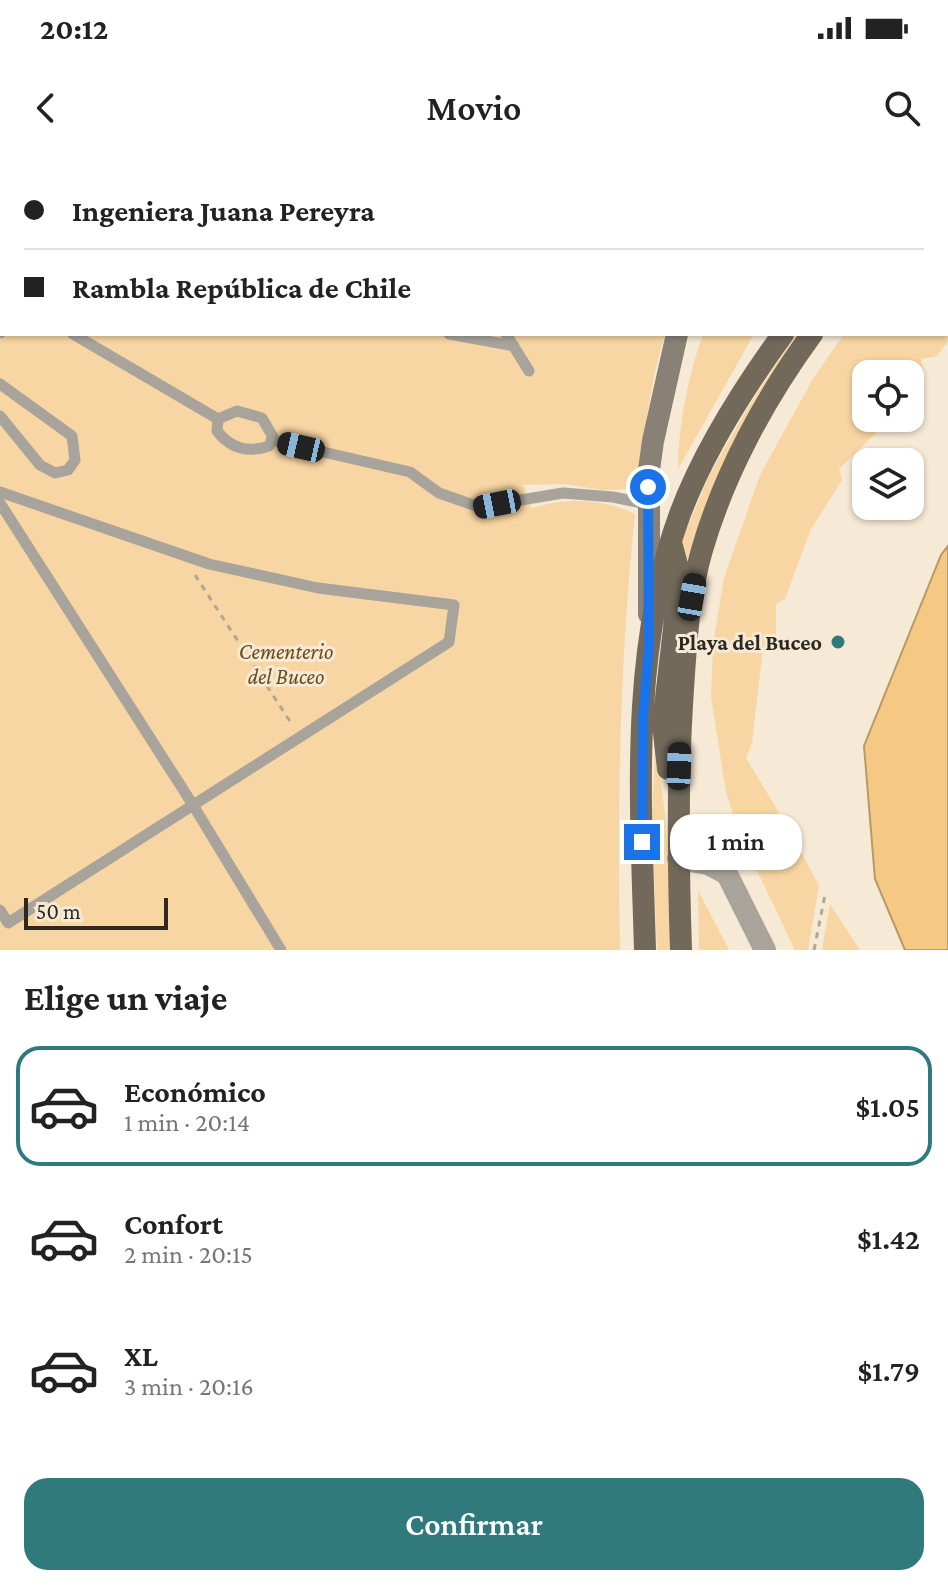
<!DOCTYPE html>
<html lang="es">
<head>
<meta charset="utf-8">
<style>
  body { margin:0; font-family:"Crimson Pro",serif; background:#f6f6f6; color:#222; height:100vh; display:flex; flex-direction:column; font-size:30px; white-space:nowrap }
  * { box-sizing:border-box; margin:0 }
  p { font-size:26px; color:#767676 }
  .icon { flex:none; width:44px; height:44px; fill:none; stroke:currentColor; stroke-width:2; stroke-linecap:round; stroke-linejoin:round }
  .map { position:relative; height:790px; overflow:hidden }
  .sheet { display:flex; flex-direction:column; background:#fff; flex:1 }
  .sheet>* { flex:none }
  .top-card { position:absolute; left:0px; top:0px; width:948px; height:176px; box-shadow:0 2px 6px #0004; display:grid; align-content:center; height:176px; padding:0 24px; background:#fff }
  .buttons { position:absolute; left:852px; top:200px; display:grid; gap:16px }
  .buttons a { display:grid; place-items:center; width:72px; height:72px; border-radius:16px; background:#fff; box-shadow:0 2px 6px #0004; font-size:40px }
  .scale { position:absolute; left:24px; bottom:20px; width:144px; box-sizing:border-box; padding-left:8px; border:4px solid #2d2921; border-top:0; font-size:22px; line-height:28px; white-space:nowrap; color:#2d2921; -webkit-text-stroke:6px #f6e9d5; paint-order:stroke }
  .end { position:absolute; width:36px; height:36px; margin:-18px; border:10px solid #1a73e8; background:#fff; box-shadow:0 0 0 4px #fff }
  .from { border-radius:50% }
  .bubble { position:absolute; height:56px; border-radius:24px; background:#fff; box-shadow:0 2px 6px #0004; font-size:26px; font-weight:600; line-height:56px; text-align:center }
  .car { position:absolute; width:24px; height:48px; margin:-24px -12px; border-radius:10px; box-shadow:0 0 6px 2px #0007; background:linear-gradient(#222 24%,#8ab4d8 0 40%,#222 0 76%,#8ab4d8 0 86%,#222 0) }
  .top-card b { display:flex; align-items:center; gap:28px; height:76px; font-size:30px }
  .top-card b+b { border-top:2px solid #e0e0e0 }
  .top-card i { width:20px; height:20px; background:#222 }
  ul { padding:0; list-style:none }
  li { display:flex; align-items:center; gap:24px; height:120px; margin:0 16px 12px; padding:0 8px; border:4px solid transparent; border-radius:24px }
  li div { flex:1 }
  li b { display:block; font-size:30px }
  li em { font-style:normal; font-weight:600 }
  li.on { border-color:#307a7d }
  li>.icon { width:72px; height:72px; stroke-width:1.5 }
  h2 { padding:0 24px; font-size:36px; line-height:96px }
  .button { display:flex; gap:16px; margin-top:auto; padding:16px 24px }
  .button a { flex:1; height:92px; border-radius:24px; background:#307a7d; color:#fff; font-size:32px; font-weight:600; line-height:92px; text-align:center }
  .status { display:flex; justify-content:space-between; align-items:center; height:56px; padding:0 40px; background:#fff; direction:ltr }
  .status svg { height:22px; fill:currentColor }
  header { display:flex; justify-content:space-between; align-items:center; height:104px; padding:0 24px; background:#fff; font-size:36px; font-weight:600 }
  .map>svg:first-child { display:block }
  .green { fill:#f8d6a3 }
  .water { fill:#f5c984; stroke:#b99966; stroke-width:2 }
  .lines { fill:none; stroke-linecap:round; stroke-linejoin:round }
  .path { stroke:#b1a797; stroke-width:3; stroke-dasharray:6 6; stroke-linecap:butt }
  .service { stroke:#a9a49b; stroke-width:11 }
  .minor { stroke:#a9a49b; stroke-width:22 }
  .secondary { stroke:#898175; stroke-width:22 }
  .primary { stroke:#72695a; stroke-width:22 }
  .route { stroke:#1a73e8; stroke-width:10 }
  .poi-dot { fill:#307a7d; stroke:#f6e9d5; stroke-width:3 }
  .labels { text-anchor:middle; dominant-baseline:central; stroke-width:6; stroke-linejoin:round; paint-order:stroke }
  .poi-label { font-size:22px; font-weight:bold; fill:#2d2921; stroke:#f6e9d5; text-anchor:end }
  .park-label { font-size:22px; font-style:italic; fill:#6a4c18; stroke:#f6e9d5 }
</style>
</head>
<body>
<div class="status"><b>20:12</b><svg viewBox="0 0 49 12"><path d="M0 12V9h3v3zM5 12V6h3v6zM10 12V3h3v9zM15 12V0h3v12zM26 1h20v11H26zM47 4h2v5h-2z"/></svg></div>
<header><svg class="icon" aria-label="back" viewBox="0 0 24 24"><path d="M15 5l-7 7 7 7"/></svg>Movio<svg class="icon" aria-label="search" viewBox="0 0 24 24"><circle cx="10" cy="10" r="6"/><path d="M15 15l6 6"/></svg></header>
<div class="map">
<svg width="948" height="790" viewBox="0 0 948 790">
  <rect width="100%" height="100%" fill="#f6e9d5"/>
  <!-- green -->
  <path class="green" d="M 0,0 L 743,0 L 2,2 L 2,174 L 665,174 C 650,224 643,276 640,329 L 601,330 L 566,324 L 523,325 L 532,348 C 566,338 602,338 635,354 C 620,499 617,644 620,790 L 0,790 Z
    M 948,53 L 948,181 L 937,196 L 921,199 L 923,209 L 910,230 L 910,214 L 866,214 L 866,258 L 891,258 L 839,309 L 842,320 L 810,371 L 785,439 L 776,444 L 776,476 L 763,488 L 752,583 L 746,598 L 793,676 L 819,726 L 808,790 L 795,790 L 739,673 L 726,632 L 711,537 L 713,485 L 724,418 L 760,315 L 814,217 L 844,174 L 946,174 Z
    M 703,174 L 754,174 L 678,309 C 678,264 688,217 703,174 Z
    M 795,174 L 798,174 C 748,246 710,321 686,405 L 682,380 L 709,316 L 747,249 Z
    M 656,556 L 660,618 L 666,660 L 671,790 L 657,790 L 652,663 Z
    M 698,730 L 729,790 L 699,790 Z
    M 830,744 L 860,790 L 822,790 Z"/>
  <!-- water -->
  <path class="water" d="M 948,386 L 948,790 L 905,790 L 875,719 L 864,586 L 941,395 Z"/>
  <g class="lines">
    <!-- path -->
    <path class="path" d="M 195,415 L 291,563
      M 814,790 L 825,735"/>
    <!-- service -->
    <path class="service" d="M 54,0 L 54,2
      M 128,0 L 128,2
      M 184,0 L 214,2
      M 457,0 L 458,2
      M 358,2 L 358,0
      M 477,2 L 489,0
      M 0,59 L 2,58
      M 0,173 L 2,171
      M 73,174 L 218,259
      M 449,174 L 514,186
      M 506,174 L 529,211
      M 0,224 L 72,276 L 75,300 L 68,310 L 55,313 L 40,305 L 0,256
      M 237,251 L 262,258 L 273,277 L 269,286 C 248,293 231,289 217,271 L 218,259 Z
      M 271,280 L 410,312 L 439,333 L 479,347 L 563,333 L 613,337 L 647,344
      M 0,332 L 209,404 L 318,428 L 454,445 L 449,482 L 8,763 L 0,750
      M 0,343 L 193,645 L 281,790"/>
    <!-- minor -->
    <path class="minor" d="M 678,699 L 708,704 L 727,714 L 765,790"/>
    <!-- secondary -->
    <path class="secondary" d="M 770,2 L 772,0
      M 649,454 L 649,310 L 653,281 L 677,174"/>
    <!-- primary -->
    <path class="primary" d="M 928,2 L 930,0
      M 946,16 L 948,13
      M 668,609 L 663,564 L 680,416 L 672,386
      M 645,790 C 641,646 629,492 680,354 C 704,290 743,229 783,174
      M 681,790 C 678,703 677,616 683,529 C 686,482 689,435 702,390 C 724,314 765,238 812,174"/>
  </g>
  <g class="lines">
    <!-- route -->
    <path class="route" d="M 642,682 L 643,558 L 649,487 L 648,327"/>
  </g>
  <!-- markers -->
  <circle class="poi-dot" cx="838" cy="482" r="8"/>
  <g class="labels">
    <!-- poi labels -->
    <g class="poi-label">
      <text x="822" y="482">Playa del Buceo</text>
    </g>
    <!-- park labels -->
    <g class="park-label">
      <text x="286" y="491">Cementerio<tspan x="286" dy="25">del Buceo</tspan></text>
    </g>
  </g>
</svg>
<div class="buttons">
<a><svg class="icon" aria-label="locate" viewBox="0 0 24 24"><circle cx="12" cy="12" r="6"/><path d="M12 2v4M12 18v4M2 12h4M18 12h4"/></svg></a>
<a><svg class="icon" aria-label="layers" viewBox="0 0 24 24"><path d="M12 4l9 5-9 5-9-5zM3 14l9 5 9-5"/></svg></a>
</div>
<div class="scale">50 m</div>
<i class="end from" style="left:648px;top:327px"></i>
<i class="end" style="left:642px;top:682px"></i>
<div class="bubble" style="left:670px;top:654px;width:132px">1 min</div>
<i class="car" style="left:301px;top:287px;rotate:283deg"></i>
<i class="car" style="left:497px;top:344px;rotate:259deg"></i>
<i class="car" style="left:692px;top:437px;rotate:10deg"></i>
<i class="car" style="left:679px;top:606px;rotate:2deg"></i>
<div class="top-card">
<b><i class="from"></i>Ingeniera Juana Pereyra</b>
<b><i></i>Rambla República de Chile</b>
</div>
</div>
<section class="sheet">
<h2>Elige un viaje</h2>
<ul>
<li class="on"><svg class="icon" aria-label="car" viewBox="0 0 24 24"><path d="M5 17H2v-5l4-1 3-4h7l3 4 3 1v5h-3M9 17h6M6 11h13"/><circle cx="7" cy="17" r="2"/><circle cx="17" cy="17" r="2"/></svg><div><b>Económico</b><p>1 min · 20:14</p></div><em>$1.05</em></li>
<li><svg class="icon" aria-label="car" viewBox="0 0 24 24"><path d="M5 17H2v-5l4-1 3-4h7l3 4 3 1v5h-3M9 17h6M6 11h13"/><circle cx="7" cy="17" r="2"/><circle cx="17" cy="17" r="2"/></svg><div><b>Confort</b><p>2 min · 20:15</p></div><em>$1.42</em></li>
<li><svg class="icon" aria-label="car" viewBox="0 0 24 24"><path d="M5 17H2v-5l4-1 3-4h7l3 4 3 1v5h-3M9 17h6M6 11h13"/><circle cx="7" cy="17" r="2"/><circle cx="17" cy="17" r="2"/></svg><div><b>XL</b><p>3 min · 20:16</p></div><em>$1.79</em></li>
</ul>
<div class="button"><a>Confirmar</a></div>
</section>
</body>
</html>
